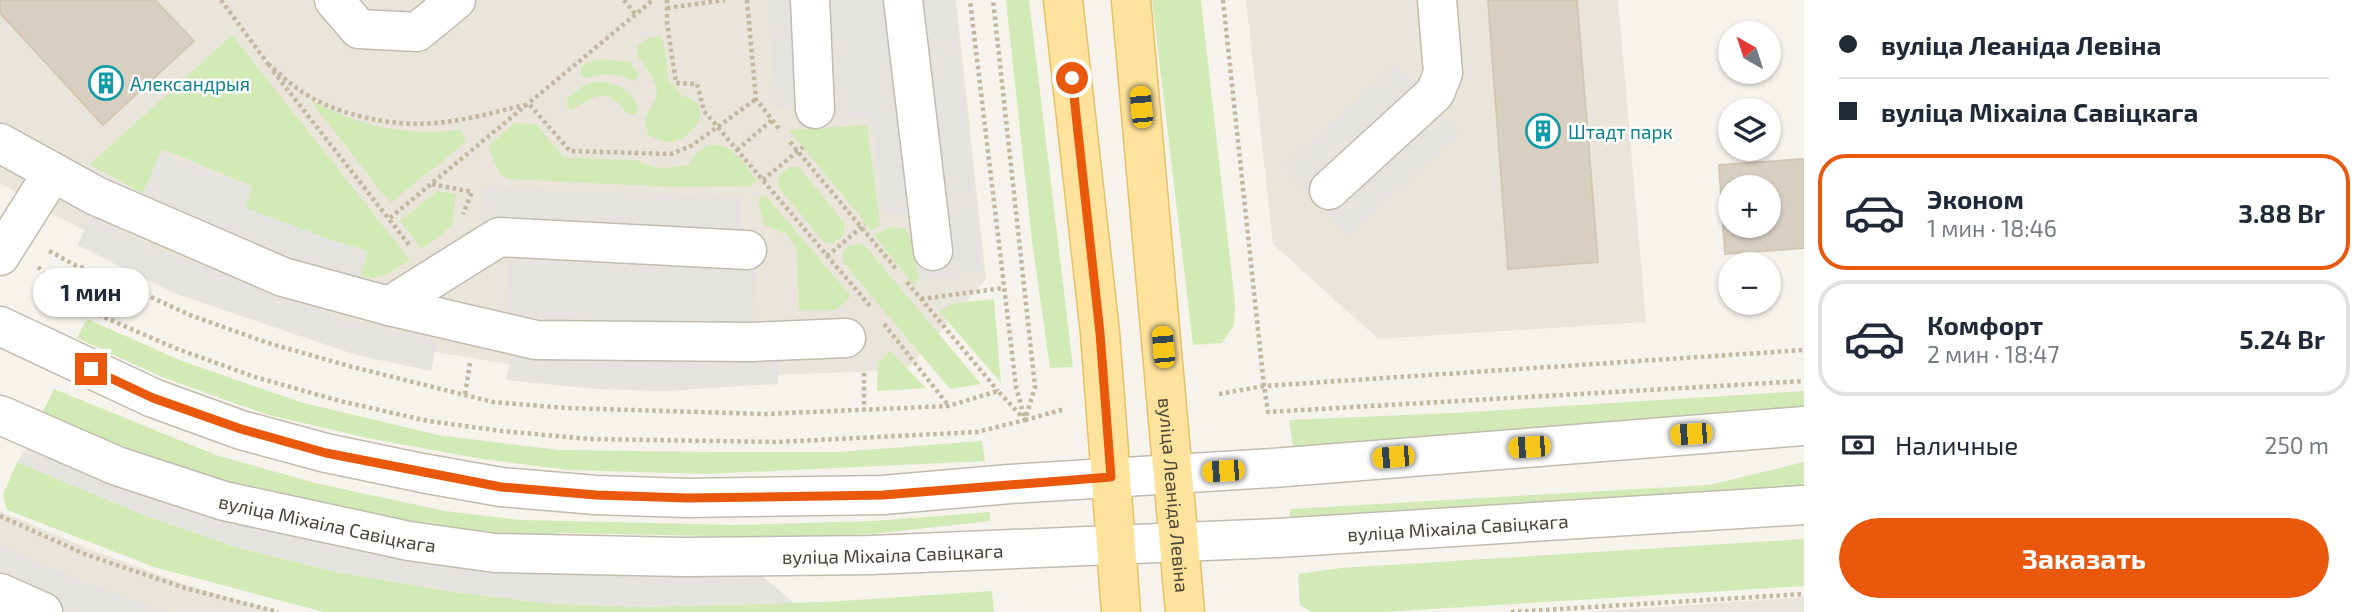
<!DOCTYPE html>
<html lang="ru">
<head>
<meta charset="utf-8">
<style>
  body { margin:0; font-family:"Exo 2",sans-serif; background:#f2f2f3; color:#1f2937; height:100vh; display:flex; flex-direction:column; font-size:26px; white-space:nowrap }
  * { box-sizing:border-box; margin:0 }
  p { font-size:23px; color:#747a83 }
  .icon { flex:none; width:38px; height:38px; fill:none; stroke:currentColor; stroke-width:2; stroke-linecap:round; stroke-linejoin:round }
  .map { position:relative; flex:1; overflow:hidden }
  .details { display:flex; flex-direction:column; background:#fff; width:560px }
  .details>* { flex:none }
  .banner { display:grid; align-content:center; height:154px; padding:0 35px; background:#fff }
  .needle { width:46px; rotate:321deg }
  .controls { position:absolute; left:1718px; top:21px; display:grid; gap:14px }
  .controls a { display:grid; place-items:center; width:63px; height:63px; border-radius:50%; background:#fff; box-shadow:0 2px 5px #0004; font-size:35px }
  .end { position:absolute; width:32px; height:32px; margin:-16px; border:9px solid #ea580c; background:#fff; box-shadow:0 0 0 4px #fff }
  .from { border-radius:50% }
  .bubble { position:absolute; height:49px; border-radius:24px; background:#fff; box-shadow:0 2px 5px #0004; font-size:23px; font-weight:700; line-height:49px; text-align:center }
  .car { position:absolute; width:21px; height:42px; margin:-21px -10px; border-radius:9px; box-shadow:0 0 5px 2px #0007; background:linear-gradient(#f5c518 24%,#345 0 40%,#f5c518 0 76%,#345 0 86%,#f5c518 0) }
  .banner b { display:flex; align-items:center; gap:24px; height:66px; font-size:26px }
  .banner b+b { border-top:2px solid #e0e1e3 }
  .banner i { width:18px; height:18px; background:#1f2937 }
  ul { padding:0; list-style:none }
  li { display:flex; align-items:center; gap:21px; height:116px; margin:0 14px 10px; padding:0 21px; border:4px solid #e0e1e3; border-radius:28px }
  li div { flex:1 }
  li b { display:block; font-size:26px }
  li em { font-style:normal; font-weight:700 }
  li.current { border-color:#ea580c }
  li>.icon { width:63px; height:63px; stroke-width:1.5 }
  .pay { display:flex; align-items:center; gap:18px; height:77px; padding:0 35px; font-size:26px }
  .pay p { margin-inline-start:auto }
  .cta { display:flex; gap:14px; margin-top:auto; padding:14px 35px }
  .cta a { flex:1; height:80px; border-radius:42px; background:#ea580c; color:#fff; font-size:28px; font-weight:700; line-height:80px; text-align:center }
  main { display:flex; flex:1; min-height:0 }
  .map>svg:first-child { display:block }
  .residential { fill:#eae5da }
  .green { fill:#d2eab5 }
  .parking { fill:#e5e3e0 }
  .building { fill:#d8cfc1; stroke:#d3c7b4; stroke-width:2; fill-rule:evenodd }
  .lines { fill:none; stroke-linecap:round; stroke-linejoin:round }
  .minor-casing { stroke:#c2bbae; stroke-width:41 }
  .major-casing { stroke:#e6c16a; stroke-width:41 }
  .path { stroke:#c4b79f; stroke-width:4.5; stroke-dasharray:3.5 3.5; stroke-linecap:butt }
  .minor { stroke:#fff; stroke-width:38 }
  .major { stroke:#ffe39c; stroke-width:38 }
  .route { stroke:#ea580c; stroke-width:9 }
  .labels { text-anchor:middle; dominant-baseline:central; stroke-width:5; stroke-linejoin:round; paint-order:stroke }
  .culture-label { font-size:19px; fill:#0d838f; stroke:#fff; text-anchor:start }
  .street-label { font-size:19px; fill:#4b4439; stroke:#fff }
</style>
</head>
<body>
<main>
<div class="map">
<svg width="1804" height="612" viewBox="0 0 1804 612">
  <rect width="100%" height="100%" fill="#f6f3ec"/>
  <!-- residential -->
  <path class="residential" d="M 0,0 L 956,0 L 986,279 L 906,370 L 774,375 L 515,365 L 435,352 L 354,334 L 121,249 L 47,211 L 0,183 Z
    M 1246,0 L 1618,0 L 1646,322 L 1378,339 L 1273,244 Z
    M 0,511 L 89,549 L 184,584 L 279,612 L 0,612 Z
    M 1804,597 L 1804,612 L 1588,612 Z"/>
  <!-- green -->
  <path class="green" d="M 1006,0 L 1029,0 L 1073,367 L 1050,368 L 1032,241 Z
    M 1152,0 L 1201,0 L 1235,304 L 1234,325 L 1222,343 L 1193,345 Z
    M 232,35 L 410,260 C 395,269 379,283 361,276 L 368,251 L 313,235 L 245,209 L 252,186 L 162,149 L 143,193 L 89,165 Z
    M 660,36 L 664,43 L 668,79 L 682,96 C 718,102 694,140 670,142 C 662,142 655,138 649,135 C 643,117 645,118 654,103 C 663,87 647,69 638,57 L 638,44 L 651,37 Z
    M 600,59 L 630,62 L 639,75 L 634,81 C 619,73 601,72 586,78 L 582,75 L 581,68 L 587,63 Z
    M 597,82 C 616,83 629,88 638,106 L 636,113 L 629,115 C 607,88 599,92 572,110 L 567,108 L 568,98 L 586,84 Z
    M 310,100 C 361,127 403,136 461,130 L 466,142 L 390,203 Z
    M 514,123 L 536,124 L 564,158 L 636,160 L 653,167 L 665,168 L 688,165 C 692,160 697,151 703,148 C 728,135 744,164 757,181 L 751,186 L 673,187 L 508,179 L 499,173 L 488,146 Z
    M 867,125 L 880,225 L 872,231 L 789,130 Z
    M 789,167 L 799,167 L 845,224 L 843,236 L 832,244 L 824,242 L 777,185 L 779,175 Z
    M 437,191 L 456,194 L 452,226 L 422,249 L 400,221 Z
    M 765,195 L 851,296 L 836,310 L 799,310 L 797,251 L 788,235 L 764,225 L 758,200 Z
    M 889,227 L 906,229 L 910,237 L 919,279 L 914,285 L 874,235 Z
    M 860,243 L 865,246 L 981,384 L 950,389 L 842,261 L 843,251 L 849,246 Z
    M 994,299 L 1001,383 L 939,311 L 955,303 Z
    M 87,319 L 182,361 L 300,402 L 438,435 L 559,450 L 715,452 L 839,452 L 982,441 L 985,461 L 707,474 L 569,470 L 482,459 L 373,439 L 268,415 L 162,377 L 77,338 Z
    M 891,352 L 926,388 L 877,391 L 878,362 Z
    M 54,389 L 216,455 L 315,483 L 445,511 L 521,520 L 739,525 L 873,521 L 990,512 L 990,521 L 872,534 L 769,537 L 563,533 L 472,540 L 187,474 L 41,415 Z
    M 1804,391 L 1804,412 L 1293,447 L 1289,420 L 1453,413 Z
    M 17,462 L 144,515 L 236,547 L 337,572 L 456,592 L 544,603 L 638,607 L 826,602 L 992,591 L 994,612 L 324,612 L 154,567 L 7,510 L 3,495 Z
    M 1804,462 L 1804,488 L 1290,519 L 1290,509 L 1709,485 Z
    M 1804,539 L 1804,586 L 1383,612 L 1312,612 L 1300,605 L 1298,574 L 1341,568 Z"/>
  <!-- parking -->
  <path class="parking" d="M 767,0 L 953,0 L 983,272 L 922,280 L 913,213 L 883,214 L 872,116 L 808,124 L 804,105 L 776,107 Z
    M 1396,65 L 1459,134 L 1347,236 L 1284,167 Z
    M 160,153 L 252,188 L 245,208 L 367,253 L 356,287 L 140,206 Z
    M 483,187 L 740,197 L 740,234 L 480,227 Z
    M 92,217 L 159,250 L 342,320 L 437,340 L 431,371 L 356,355 L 174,293 L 77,245 Z
    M 508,260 L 756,270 L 753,326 L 505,316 Z
    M 512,350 L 778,353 L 778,384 L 665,391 L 595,389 L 506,380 Z
    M 30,442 L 484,569 L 576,574 L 761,575 L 794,603 L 638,607 L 544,603 L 456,592 L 337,572 L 236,547 L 144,515 L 17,462 Z
    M 0,545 L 42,565 L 163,612 L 76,612 L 59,606 L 0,579 Z"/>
  <!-- building -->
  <path class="building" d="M 0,0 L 155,0 L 194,41 L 103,125 L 0,13 Z
    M 1488,0 L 1577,0 L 1598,262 L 1508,269 Z
    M 1804,159 L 1804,248 L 1725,254 L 1719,165 ZM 1731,187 L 1769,187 L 1769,226 L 1731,226 Z"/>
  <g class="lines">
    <!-- minor casing -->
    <g class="minor-casing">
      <g id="minor">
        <path d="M 334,0 L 359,29 L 417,32 L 456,0"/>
        <path d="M 810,0 L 815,109"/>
        <path d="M 903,0 L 933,251"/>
        <path d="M 0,143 L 96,196 L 283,277 L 389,306 L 536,340 L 751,342 L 846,338"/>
        <path d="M 1329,190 L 1435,93 L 1443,73 L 1437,0"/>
        <path d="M 0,256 L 53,172"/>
        <path d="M 389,306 L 499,237 L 747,250"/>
        <path d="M 0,326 L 153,398 L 241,430 L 326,453 L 422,473 L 501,487 L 596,495 L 687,498 L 883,495 L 1010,484 L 1273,468 L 1804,426"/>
        <path id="s1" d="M 0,415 L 117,466 L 224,501 L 409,541 L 495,553 L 683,557 L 871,555 L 1278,538 L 1804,505"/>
        <path d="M 0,593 L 43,612"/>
      </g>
    </g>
    <!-- major casing -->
    <g class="major-casing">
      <g id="major">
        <path d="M 1063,0 L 1100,333 L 1121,612"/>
        <path id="s2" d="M 1131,0 L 1185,612"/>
      </g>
    </g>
    <!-- path -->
    <path class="path" d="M 221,0 L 268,64
      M 624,0 L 636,15
      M 667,0 L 667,23 L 676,83 L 697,84 L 704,111 L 870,306
      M 747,0 L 756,99 L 780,130
      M 1223,0 L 1264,386 L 1804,350
      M 667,8 L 725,0
      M 268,64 C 279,73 289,83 301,91 C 316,102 337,110 355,115 C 423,133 463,120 529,104 L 570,151 L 671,154 L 691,146 L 756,99
      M 273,71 L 410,246
      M 790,142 L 897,270
      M 737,150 L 772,120
      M 763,180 L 803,147
      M 432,184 L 472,192 L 463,214
      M 390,218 L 653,0
      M 49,251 L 75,265 L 114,280 L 190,315 L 268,343 L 349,366 L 493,402 L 566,408 L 765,414 L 948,406 L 998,391 L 1025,420 L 1016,387 L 970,0
      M 827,256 L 865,224
      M 38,267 L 62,290 L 92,312 L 175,348 L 255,377 L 340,401 L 428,421 L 502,431 L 589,439 L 777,442 L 977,432 L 1025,420 L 1035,387 L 993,0
      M 907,282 L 998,391
      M 921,299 L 1004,288
      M 884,324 L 948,405
      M 864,373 L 864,410
      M 465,394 L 470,363
      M 1219,394 L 1264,386 L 1268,412 L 1804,381
      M 1025,420 L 1065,409
      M 0,516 L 87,555 L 185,588 L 278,612
      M 1511,612 L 1804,594"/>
    <!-- minor -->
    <use href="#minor" class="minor"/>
    <!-- major -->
    <use href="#major" class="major"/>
  </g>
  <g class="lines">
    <!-- route -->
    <path class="route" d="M 91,369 L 153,398 L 241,429 L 326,453 L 501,487 L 596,495 L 687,498 L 825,496 L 883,495 L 1111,477 L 1100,333 L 1072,78"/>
  </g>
  <!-- icons -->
  <defs>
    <g id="building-ring" transform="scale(1.75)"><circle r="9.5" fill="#fff" stroke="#0f9aa8" stroke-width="1.5"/><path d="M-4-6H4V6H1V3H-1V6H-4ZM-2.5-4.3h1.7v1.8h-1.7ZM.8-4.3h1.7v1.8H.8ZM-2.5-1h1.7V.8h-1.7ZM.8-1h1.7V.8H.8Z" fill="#0f9aa8"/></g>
  </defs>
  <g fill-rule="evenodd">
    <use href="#building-ring" x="106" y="83"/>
    <use href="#building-ring" x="1543" y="131"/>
  </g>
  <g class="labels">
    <!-- culture labels -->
    <g class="culture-label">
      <text x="130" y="83">Александрыя</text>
      <text x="1568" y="131">Штадт парк</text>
    </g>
    <!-- street labels -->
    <g class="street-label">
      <text stroke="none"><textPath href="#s2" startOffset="497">вуліца Леаніда Левіна</textPath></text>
      <text stroke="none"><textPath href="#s1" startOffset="346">вуліца Міхаіла Савіцкага</textPath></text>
      <text stroke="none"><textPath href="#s1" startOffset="1480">вуліца Міхаіла Савіцкага</textPath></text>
      <text stroke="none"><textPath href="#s1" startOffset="914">вуліца Міхаіла Савіцкага</textPath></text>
    </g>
  </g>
</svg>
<div class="controls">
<a><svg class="needle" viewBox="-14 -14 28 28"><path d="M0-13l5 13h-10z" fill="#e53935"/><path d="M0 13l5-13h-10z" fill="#747a83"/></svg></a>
<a><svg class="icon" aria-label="layers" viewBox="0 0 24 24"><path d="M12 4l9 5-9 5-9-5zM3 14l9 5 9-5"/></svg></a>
<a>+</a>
<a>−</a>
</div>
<i class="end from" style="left:1072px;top:78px"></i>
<i class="end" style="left:91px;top:369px"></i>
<div class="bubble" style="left:33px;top:268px;width:116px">1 мин</div>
<i class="car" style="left:1141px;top:107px;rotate:355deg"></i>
<i class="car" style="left:1163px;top:347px;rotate:355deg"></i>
<i class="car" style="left:1691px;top:434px;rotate:266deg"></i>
<i class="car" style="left:1529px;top:447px;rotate:266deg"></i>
<i class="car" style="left:1393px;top:457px;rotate:265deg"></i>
<i class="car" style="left:1223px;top:471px;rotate:266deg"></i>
</div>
<section class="details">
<div class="banner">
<b><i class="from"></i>вуліца Леаніда Левіна</b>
<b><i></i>вуліца Міхаіла Савіцкага</b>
</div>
<ul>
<li class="current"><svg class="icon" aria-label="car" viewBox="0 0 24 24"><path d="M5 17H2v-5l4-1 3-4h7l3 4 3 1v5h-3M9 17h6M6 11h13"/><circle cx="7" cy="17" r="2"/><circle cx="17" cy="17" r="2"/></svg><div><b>Эконом</b><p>1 мин · 18:46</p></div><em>3.88 Br</em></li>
<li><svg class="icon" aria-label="car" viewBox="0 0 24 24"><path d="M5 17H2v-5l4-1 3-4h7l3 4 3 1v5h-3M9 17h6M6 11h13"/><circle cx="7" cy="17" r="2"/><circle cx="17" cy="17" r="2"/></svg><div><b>Комфорт</b><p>2 мин · 18:47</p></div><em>5.24 Br</em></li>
</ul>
<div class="pay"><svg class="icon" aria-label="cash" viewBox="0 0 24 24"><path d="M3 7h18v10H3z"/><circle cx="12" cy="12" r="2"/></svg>Наличные<p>250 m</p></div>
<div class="cta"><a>Заказать</a></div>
</section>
</main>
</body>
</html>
